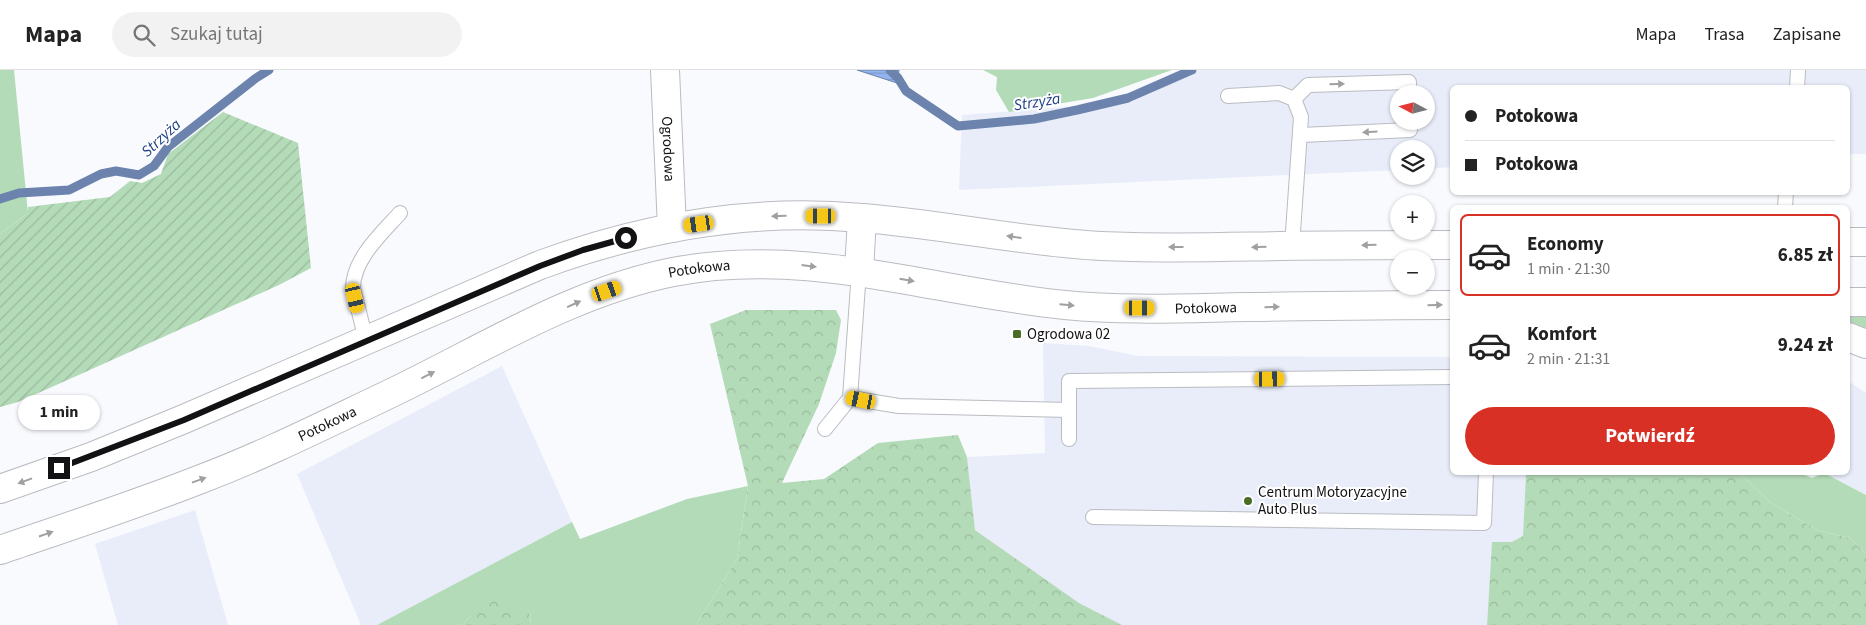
<!DOCTYPE html>
<html lang="pl">
<head>
<meta charset="utf-8">
<style>
  body { margin:0; font-family:"Source Sans 3",sans-serif; background:#f2f2f2; color:#222; height:100vh; display:flex; flex-direction:column; font-size:19px; white-space:nowrap }
  * { box-sizing:border-box; margin:0 }
  p { font-size:16px; color:#767676 }
  .icon { flex:none; width:28px; height:28px; fill:none; stroke:currentColor; stroke-width:2; stroke-linecap:round; stroke-linejoin:round }
  .map { position:relative; flex:1; overflow:hidden }
  .details { position:absolute; left:1450px; top:135px; width:400px; height:270px; display:flex; flex-direction:column; background:#fff; border-radius:8px; box-shadow:0 1px 4px #0004 }
  .details>* { flex:none }
  .hud { position:absolute; left:1450px; top:15px; width:400px; height:110px; border-radius:8px; box-shadow:0 1px 4px #0004; display:grid; align-content:center; height:110px; padding:0 15px; background:#fff }
  .needle { width:32px; rotate:277deg }
  .buttons { position:absolute; left:1390px; top:15px; display:grid; gap:10px }
  .buttons a { display:grid; place-items:center; width:45px; height:45px; border-radius:50%; background:#fff; box-shadow:0 1px 4px #0004; font-size:25px }
  .end { position:absolute; width:22px; height:22px; margin:-11px; border:6px solid #121214; background:#fff; box-shadow:0 0 0 2px #fff }
  .from { border-radius:50% }
  .bubble { position:absolute; height:35px; border-radius:18px; background:#fff; box-shadow:0 1px 4px #0004; font-size:16px; font-weight:700; line-height:35px; text-align:center }
  .car { position:absolute; width:15px; height:30px; margin:-15px -8px; border-radius:6px; box-shadow:0 0 4px 1px #0007; background:linear-gradient(#f5c518 24%,#345 0 40%,#f5c518 0 76%,#345 0 86%,#f5c518 0) }
  .hud b { display:flex; align-items:center; gap:18px; height:48px; font-size:19px }
  .hud b+b { border-top:1px solid #e0e0e0 }
  .hud i { width:12px; height:12px; background:#222 }
  ul { padding:9px 0 0; list-style:none }
  li { display:flex; align-items:center; gap:15px; height:82px; margin:0 10px 8px; padding:0 5px; border:2px solid transparent; border-radius:8px }
  li div { flex:1 }
  li b { display:block; font-size:19px }
  li em { font-style:normal; font-weight:700 }
  li.current { border-color:#d93025 }
  li>.icon { width:45px; height:45px; stroke-width:1.5 }
  .primary-button { display:flex; gap:10px; margin-top:auto; padding:10px 15px }
  .primary-button a { flex:1; height:58px; border-radius:30px; background:#d93025; color:#fff; font-size:20px; font-weight:700; line-height:58px; text-align:center }
  header { display:flex; align-items:center; gap:30px; box-sizing:border-box; height:70px; padding:0 25px; background:#fff; border-bottom:1px solid #e0e0e0 }
  header strong { font-size:24px }
  nav { display:flex; gap:28px; margin-inline-start:auto; font-size:18px }
  .search { width:350px; height:45px; background:#f2f2f2; display:flex; align-items:center; gap:12px; box-sizing:border-box; padding:0 18px; border-radius:28px; color:#767676; font-size:19px }
  .map>svg:first-child { display:block }
  .built { fill:#e8edf9; fill-rule:evenodd }
  .grass { fill:#b4dbb8 }
  .forest { fill:url(#forest-crowns) }
  .garden { fill:url(#garden-furrows) }
  .water { fill:url(#water-rules); stroke:#6c83ad }
  .lines { fill:none; stroke-linecap:round; stroke-linejoin:round }
  .stream { stroke:#6c83ad; stroke-width:9 }
  .service-casing { stroke:#babcc1; stroke-width:16 }
  .minor-casing { stroke:#babcc1; stroke-width:30 }
  .tertiary-casing { stroke:#babcc1; stroke-width:30 }
  .secondary-casing { stroke:#babcc1; stroke-width:30 }
  .service { stroke:#fff; stroke-width:14 }
  .minor { stroke:#fff; stroke-width:28 }
  .tertiary { stroke:#fff; stroke-width:28 }
  .secondary { stroke:#fff; stroke-width:28 }
  .oneway { fill:#a0a0a1 }
  .route { stroke:#121214; stroke-width:6 }
  .poi-dot { fill:#4a6d25; stroke:#fff; stroke-width:2 }
  .labels { text-anchor:middle; dominant-baseline:central; stroke-width:4; stroke-linejoin:round; paint-order:stroke }
  .street-label { font-size:15px; fill:#121214; stroke:#fff }
  .poi-label { font-size:15px; fill:#121214; stroke:#fff; text-anchor:start }
  .water-label { font-size:16px; font-style:italic; fill:#1f4287; stroke:#fff }
</style>
</head>
<body>
<header>
<strong>Mapa</strong>
<div class="search"><svg class="icon" aria-label="search" viewBox="0 0 24 24"><circle cx="10" cy="10" r="6"/><path d="M15 15l6 6"/></svg>Szukaj tutaj</div>
<nav><a>Mapa</a><a>Trasa</a><a>Zapisane</a></nav>
</header>
<div class="map">
<svg width="1866" height="555" viewBox="0 0 1866 555">
  <defs>
    <pattern id="forest-crowns" width="20" height="18" patternUnits="userSpaceOnUse" patternTransform="scale(1.25)"><rect width="20" height="18" fill="#b4dbb8"/><path d="M2 6a3 3 0 1 1 6 0M12 15a3 3 0 1 1 6 0" fill="none" stroke="#9abb9d"/></pattern>
    <pattern id="garden-furrows" width="10" height="10" patternUnits="userSpaceOnUse" patternTransform="scale(1.25)"><rect width="10" height="10" fill="#b4dbb8"/><path d="M-1 1l2-2M0 10L10 0M9 11l2-2" fill="none" stroke="#9abb9d"/></pattern>
    <pattern id="water-rules" width="6" height="5" patternUnits="userSpaceOnUse" patternTransform="scale(1.25)"><rect width="6" height="5" fill="#93b4ef"/><path d="M0 2.5h6" fill="none" stroke="#7e9acc"/></pattern>
  </defs>
  <rect width="100%" height="100%" fill="#f8fafe"/>
  <!-- built -->
  <path class="built" d="M 1200,0 L 1866,0 L 1866,84 L 1848,84 L 1848,18 L 1452,18 L 1452,97 L 1426,99 L 1426,79 L 1399,79 L 1399,100 L 959,120 L 962,45 L 1132,32 ZM 1399,24 L 1426,24 L 1426,51 L 1399,51 Z
    M 1043,273 L 1089,276 L 1138,286 L 1452,287 L 1452,402 L 1526,403 L 1523,466 L 1513,472 L 1492,472 L 1487,555 L 1122,555 L 1079,533 L 975,460 L 967,387 L 1045,383 Z
    M 502,296 L 572,452 L 377,555 L 361,555 L 297,404 Z
    M 1848,311 L 1866,323 L 1866,425 L 1824,403 L 1848,402 Z
    M 195,440 L 228,555 L 118,555 L 95,474 Z"/>
  <!-- grass -->
  <path class="grass" d="M 0,0 L 14,0 L 28,143 L 0,164 Z
    M 983,0 L 1172,0 L 1093,28 L 1009,42 L 996,20 L 997,7 Z
    M 1866,246 L 1866,263 L 1848,255 L 1848,247 Z
    M 1740,403 L 1800,403 L 1812,408 L 1824,403 L 1866,425 L 1866,484 L 1850,468 L 1817,460 L 1771,433 Z
    M 748,416 L 737,489 L 696,555 L 530,555 L 531,544 L 471,546 L 462,555 L 377,555 L 572,452 L 580,469 L 687,429 Z"/>
  <!-- forest -->
  <path class="forest" d="M 746,240 L 836,240 L 841,250 L 836,283 L 819,334 L 782,413 L 824,409 L 878,373 L 958,365 L 967,387 L 975,460 L 1079,533 L 1122,555 L 696,555 L 737,489 L 748,416 L 710,254 Z
    M 1526,403 L 1740,403 L 1771,433 L 1817,460 L 1850,468 L 1866,484 L 1866,555 L 1487,555 L 1492,472 L 1512,472 L 1523,466 Z
    M 498,526 L 531,545 L 530,555 L 462,555 L 471,546 Z"/>
  <!-- garden -->
  <path class="garden" d="M 223,42 L 298,73 L 311,198 L 279,215 L 63,312 L 18,332 L 0,337 L 0,164 L 28,143 L 28,137 L 110,127 L 130,111 L 142,113 L 161,104 L 168,84 Z"/>
  <!-- water -->
  <path class="water" d="M 857,0 L 899,0 L 897,13 Z"/>
  <g class="lines">
    <!-- stream -->
    <path class="stream" d="M 890,0 L 898,8 L 906,21 L 958,56 L 1034,49 L 1077,40 L 1128,28 L 1192,0
      M 0,129 L 19,123 L 69,120 L 101,104 L 116,101 L 139,105 L 154,96 L 168,77 L 256,8 L 269,0"/>
    <!-- service casing -->
    <g class="service-casing">
      <path id="service" d="M 1797,18 L 1798,0
        M 1228,26 L 1279,23 L 1294,29 L 1301,47 L 1292,176
        M 1294,29 L 1308,15 L 1409,12 L 1409,24
        M 1301,65 L 1410,60 L 1410,51
        M 1785,138 L 1786,122
        M 366,270 L 353,218 C 353,189 382,163 400,143
        M 850,328 L 859,201
        M 825,359 L 850,328 L 899,336 L 1069,340
        M 1069,369 L 1069,311 L 1452,307
        M 1093,447 L 1484,453 L 1486,402"/>
    </g>
    <!-- minor casing -->
    <g class="minor-casing">
      <g id="minor">
        <path id="s1" d="M 665,0 L 672,158"/>
      </g>
    </g>
    <!-- tertiary casing -->
    <g class="tertiary-casing">
      <path id="tertiary" d="M 1848,267 L 1866,274"/>
    </g>
    <!-- secondary casing -->
    <g class="secondary-casing">
      <g id="secondary">
        <path d="M 1848,172 L 1866,172"/>
        <path d="M 859,201 L 862,148"/>
        <path d="M 1848,232 L 1866,232"/>
        <path d="M 0,419 L 91,387 L 184,349 L 540,195 C 643,157 752,138 862,148 C 942,154 1021,172 1101,176 C 1161,179 1221,177 1281,176 C 1338,175 1395,175 1452,175"/>
        <path id="s2" d="M 0,480 C 67,457 135,435 201,409 C 262,386 322,356 381,328 C 477,283 568,223 673,202 C 807,176 933,222 1065,235 C 1125,241 1187,238 1247,237 C 1316,236 1384,235 1452,235"/>
      </g>
    </g>
    <!-- service -->
    <use href="#service" class="service"/>
    <!-- minor -->
    <use href="#minor" class="minor"/>
    <!-- tertiary -->
    <use href="#tertiary" class="tertiary"/>
    <!-- secondary -->
    <use href="#secondary" class="secondary"/>
  </g>
  <!-- one-way arrows -->
  <defs><path id="oneway-solid" d="M-6-.8H1V-3.2L6.5 0L1 3.2V.8H-6Z" transform="scale(1.25)"/></defs>
  <g class="oneway">
    <use href="#oneway-solid" transform="translate(1337 14) rotate(-2)"/>
    <use href="#oneway-solid" transform="translate(1370 62) rotate(177)"/>
    <use href="#oneway-solid" transform="translate(779 146) rotate(179)"/>
    <use href="#oneway-solid" transform="translate(1014 167) rotate(-172)"/>
    <use href="#oneway-solid" transform="translate(1369 175) rotate(179)"/>
    <use href="#oneway-solid" transform="translate(1176 177) rotate(-180)"/>
    <use href="#oneway-solid" transform="translate(1259 177) rotate(179)"/>
    <use href="#oneway-solid" transform="translate(809 196) rotate(7)"/>
    <use href="#oneway-solid" transform="translate(907 210) rotate(10)"/>
    <use href="#oneway-solid" transform="translate(574 234) rotate(-24)"/>
    <use href="#oneway-solid" transform="translate(1067 235) rotate(5)"/>
    <use href="#oneway-solid" transform="translate(1435 235) rotate(-1)"/>
    <use href="#oneway-solid" transform="translate(1272 237) rotate(-1)"/>
    <use href="#oneway-solid" transform="translate(428 305) rotate(-27)"/>
    <use href="#oneway-solid" transform="translate(199 410) rotate(-20)"/>
    <use href="#oneway-solid" transform="translate(25 411) rotate(160)"/>
    <use href="#oneway-solid" transform="translate(46 464) rotate(-19)"/>
  </g>
  <g class="lines">
    <!-- route -->
    <path class="route" d="M 59,398 L 184,350 L 540,196 L 583,180 L 626,168"/>
  </g>
  <!-- markers -->
  <g class="poi-dot">
    <rect x="1012" y="259" width="10" height="10" rx="2.5"/>
    <circle cx="1248" cy="431" r="5"/>
  </g>
  <g class="labels">
    <!-- street labels -->
    <g class="street-label">
      <text stroke="none"><textPath href="#s1" startOffset="79">Ogrodowa</textPath></text>
      <text stroke="none"><textPath href="#s2" startOffset="756">Potokowa</textPath></text>
      <text stroke="none"><textPath href="#s2" startOffset="1266">Potokowa</textPath></text>
      <text stroke="none"><textPath href="#s2" startOffset="351">Potokowa</textPath></text>
    </g>
    <!-- poi labels -->
    <g class="poi-label">
      <text x="1027" y="264">Ogrodowa 02</text>
      <text x="1258" y="422">Centrum Motoryzacyjne<tspan x="1258" dy="17">Auto Plus</tspan></text>
    </g>
    <!-- water labels -->
    <g class="water-label">
      <text transform="translate(1037 32) rotate(-9)">Strzyża</text>
      <text transform="translate(161 68) rotate(-43)">Strzyża</text>
    </g>
  </g>
</svg>
<div class="buttons">
<a><svg class="needle" viewBox="-14 -14 28 28"><path d="M0-13l5 13h-10z" fill="#e53935"/><path d="M0 13l5-13h-10z" fill="#767676"/></svg></a>
<a><svg class="icon" aria-label="layers" viewBox="0 0 24 24"><path d="M12 4l9 5-9 5-9-5zM3 14l9 5 9-5"/></svg></a>
<a>+</a>
<a>−</a>
</div>
<i class="end from" style="left:626px;top:168px"></i>
<i class="end" style="left:59px;top:398px"></i>
<div class="bubble" style="left:18px;top:325px;width:82px">1 min</div>
<i class="car" style="left:821px;top:146px;rotate:270deg"></i>
<i class="car" style="left:699px;top:154px;rotate:262deg"></i>
<i class="car" style="left:607px;top:221px;rotate:71deg"></i>
<i class="car" style="left:355px;top:228px;rotate:167deg"></i>
<i class="car" style="left:1140px;top:238px;rotate:90deg"></i>
<i class="car" style="left:1270px;top:309px;rotate:89deg"></i>
<i class="car" style="left:861px;top:330px;rotate:282deg"></i>
<div class="hud">
<b><i class="from"></i>Potokowa</b>
<b><i></i>Potokowa</b>
</div>
<section class="details">
<ul>
<li class="current"><svg class="icon" aria-label="car" viewBox="0 0 24 24"><path d="M5 17H2v-5l4-1 3-4h7l3 4 3 1v5h-3M9 17h6M6 11h13"/><circle cx="7" cy="17" r="2"/><circle cx="17" cy="17" r="2"/></svg><div><b>Economy</b><p>1 min · 21:30</p></div><em>6.85 zł</em></li>
<li><svg class="icon" aria-label="car" viewBox="0 0 24 24"><path d="M5 17H2v-5l4-1 3-4h7l3 4 3 1v5h-3M9 17h6M6 11h13"/><circle cx="7" cy="17" r="2"/><circle cx="17" cy="17" r="2"/></svg><div><b>Komfort</b><p>2 min · 21:31</p></div><em>9.24 zł</em></li>
</ul>
<div class="primary-button"><a>Potwierdź</a></div>
</section>
</div>
</body>
</html>
